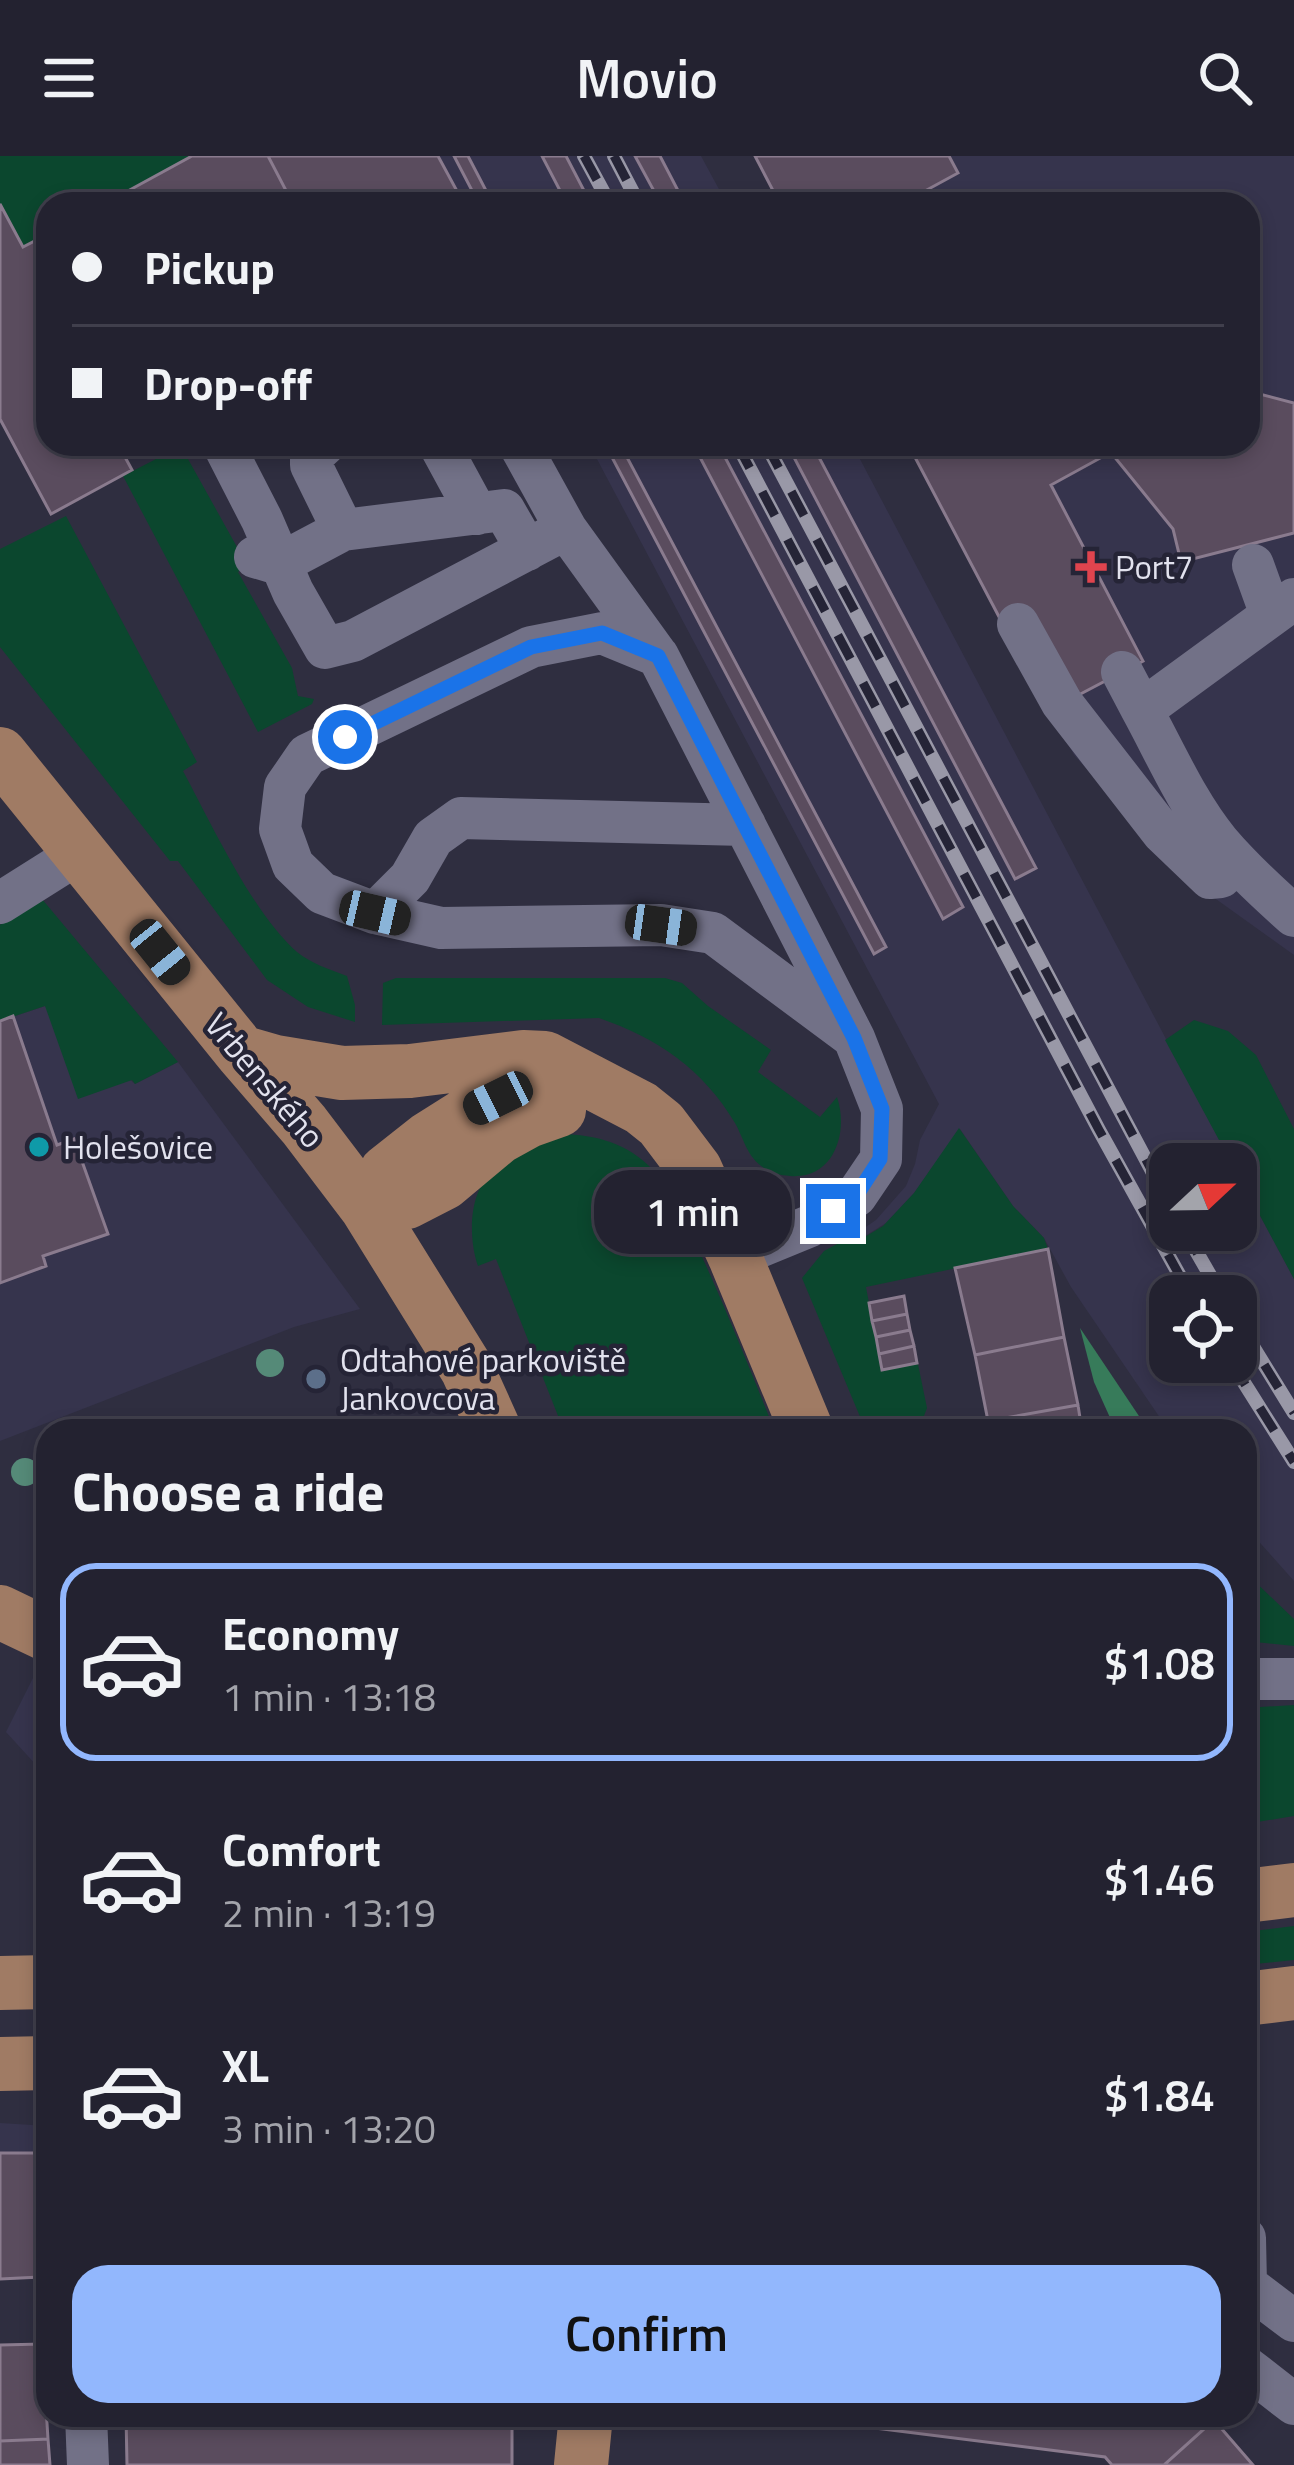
<!DOCTYPE html>
<html lang="en">
<head>
<meta charset="utf-8">
<style>
  body { margin:0; font-family:"Titillium Web",sans-serif; background:#2b2a38; color:#f1f3f6; height:100vh; display:flex; flex-direction:column; font-size:45px; white-space:nowrap }
  * { box-sizing:border-box; margin:0 }
  p { font-size:39px; color:#a3a4ab }
  .icon { flex:none; width:66px; height:66px; fill:none; stroke:currentColor; stroke-width:2; stroke-linecap:round; stroke-linejoin:round }
  .map { position:relative; flex:1; overflow:hidden }
  .side { position:absolute; left:36px; top:1263px; width:1221px; height:1008px; display:flex; flex-direction:column; background:#232230; border-radius:36px; box-shadow:0 6px 18px #0003,0 0 0 3px #403f4c }
  .side>* { flex:none }
  .banner { position:absolute; left:36px; top:36px; width:1224px; height:264px; border-radius:36px; box-shadow:0 6px 18px #0003,0 0 0 3px #403f4c; display:grid; align-content:center; height:264px; padding:0 36px; background:#232230 }
  .needle { width:78px; rotate:68deg }
  .tools { position:absolute; left:1149px; top:987px; display:grid; gap:24px }
  .tools a { display:grid; place-items:center; width:108px; height:108px; border-radius:24px; background:#232230; box-shadow:0 6px 18px #0003,0 0 0 3px #403f4c; font-size:60px }
  .end { position:absolute; width:54px; height:54px; margin:-27px; border:15px solid #1a73e8; background:#fff; box-shadow:0 0 0 6px #fff }
  .from { border-radius:50% }
  .bubble { position:absolute; height:84px; border-radius:36px; background:#232230; box-shadow:0 6px 18px #0003,0 0 0 3px #403f4c; font-size:39px; font-weight:600; line-height:84px; text-align:center }
  .car { position:absolute; width:36px; height:72px; margin:-36px -18px; border-radius:15px; box-shadow:0 0 9px 3px #0007; background:linear-gradient(#222 24%,#8ab4d8 0 40%,#222 0 76%,#8ab4d8 0 86%,#222 0) }
  .banner b { display:flex; align-items:center; gap:42px; height:114px; font-size:45px }
  .banner b+b { border-top:3px solid #403f4c }
  .banner i { width:30px; height:30px; background:#f1f3f6 }
  ul { padding:0; list-style:none }
  li { display:flex; align-items:center; gap:36px; height:198px; margin:0 24px 18px; padding:0 12px; border:6px solid transparent; border-radius:36px }
  li div { flex:1 }
  li b { display:block; font-size:45px }
  li em { font-style:normal; font-weight:600 }
  li.active { border-color:#92b7fd }
  li>.icon { width:108px; height:108px; stroke-width:1.5 }
  h2 { padding:0 36px; font-size:54px; line-height:144px }
  .cta { display:flex; gap:24px; margin-top:auto; padding:24px 36px }
  .cta a { flex:1; height:138px; border-radius:36px; background:#92b7fd; color:#111; font-size:48px; font-weight:600; line-height:138px; text-align:center }
  header { display:flex; justify-content:space-between; align-items:center; height:156px; padding:0 36px; background:#232230; font-size:54px; font-weight:600 }
  .map>svg:first-child { display:block }
  .built { fill:#36344d; fill-rule:evenodd }
  .green { fill:#0b472e }
  .forest { fill:#377b5a }
  .building { fill:#5a4c5e; stroke:#8a7b8e; stroke-width:3 }
  .lines { fill:none; stroke-linecap:round; stroke-linejoin:round }
  .minor { stroke:#727187; stroke-width:42 }
  .major { stroke:#a07b64; stroke-width:54 }
  .rail-casing { stroke:#9998a7; stroke-width:14 }
  .rail { stroke:#252436; stroke-width:9; stroke-dasharray:27; stroke-linecap:butt }
  .tree { fill:#558a78 }
  .route { stroke:#1a73e8; stroke-width:15 }
  .health-dot { fill:#e0444e; stroke:#252436; stroke-width:4.5 }
  .culture-dot { fill:#0f9aa8; stroke:#252436; stroke-width:4.5 }
  .service-dot { fill:#5c6f8a; stroke:#252436; stroke-width:4.5 }
  .labels { text-anchor:middle; dominant-baseline:central; stroke-width:9; stroke-linejoin:round; paint-order:stroke }
  .poi-label { font-size:33px; fill:#e2e2ee; stroke:#252436; text-anchor:start }
  .street-label { font-size:33px; fill:#e2e2ee; stroke:#252436 }
</style>
</head>
<body>
<header><svg class="icon" aria-label="menu" viewBox="0 0 24 24"><path d="M4 6h16M4 12h16M4 18h16"/></svg>Movio<svg class="icon" aria-label="search" viewBox="0 0 24 24"><circle cx="10" cy="10" r="6"/><path d="M15 15l6 6"/></svg></header>
<div class="map">
<svg width="1294" height="2309" viewBox="0 0 1294 2309">
  <rect width="100%" height="100%" fill="#2f2e40"/>
  <!-- built -->
  <path class="built" d="M 437,0 L 701,0 L 727,48 L 462,48 Z
    M 755,0 L 1294,0 L 1294,799 L 1181,718 L 1074,599 L 908,288 L 1248,288 L 1248,48 L 780,48 Z
    M 589,288 L 852,288 L 1232,1008 L 1170,1008 L 1170,1074 L 1236,1074 L 1236,1015 L 1294,1123 L 1294,1425 L 1245,1370 L 1245,1275 L 1169,1275 L 1071,1131 L 1044,1082 L 1013,1050 L 960,973 L 914,1037 L 886,1067 L 857,1085 L 857,1077 L 876,1064 L 906,1030 L 915,1008 L 920,984 L 939,948 ZM 1170,1140 L 1236,1140 L 1236,1206 L 1170,1206 Z
    M 45,850 L 135,928 L 178,906 L 360,1153 L 294,1171 L 0,1285 L 0,865 Z
    M 43,1502 L 48,1505 L 48,1622 L 6,1576 Z
    M 0,1967 L 48,1970 L 48,2121 L 0,2123 Z"/>
  <!-- green -->
  <path class="green" d="M 0,0 L 191,0 L 192,1 L 104,48 L 48,48 L 48,78 L 23,91 L 0,48 Z
    M 158,302 L 188,303 L 247,409 L 238,416 L 292,512 L 298,540 L 314,543 L 312,548 L 258,576 L 123,320 Z
    M 66,360 L 197,606 L 183,615 C 211,667 253,758 297,796 C 312,808 329,813 347,820 L 355,849 L 355,866 L 308,851 L 267,824 L 178,705 L 170,705 L 0,491 L 0,393 Z
    M 37,737 L 178,906 L 135,928 L 132,924 L 78,943 L 45,850 L 0,865 L 0,769 Z
    M 396,822 L 665,822 L 682,827 L 708,850 L 771,894 L 758,916 L 820,961 L 837,941 C 849,976 834,1024 790,1020 C 780,1019 772,1018 764,1012 C 747,1001 744,983 735,967 C 703,913 657,882 599,862 L 382,869 L 383,827 Z
    M 1194,864 L 1228,875 L 1256,899 L 1294,973 L 1294,1123 L 1236,1015 L 1236,1008 L 1232,1008 L 1165,884 Z
    M 959,972 L 1013,1050 L 1044,1082 L 1048,1093 L 866,1131 L 869,1147 L 904,1140 L 927,1252 L 924,1260 L 890,1261 L 891,1275 L 866,1275 L 802,1122 L 824,1095 L 856,1078 L 858,1085 L 883,1070 L 914,1037 Z
    M 555,978 C 590,978 621,984 648,1009 C 670,1030 683,1061 696,1088 C 725,1149 749,1212 775,1275 L 564,1275 L 496,1103 L 478,1110 C 468,1081 468,1033 496,1012 C 513,998 536,989 555,978 Z
    M 1245,1416 L 1294,1463 L 1294,1490 L 1245,1485 Z
    M 1294,1549 L 1294,1660 L 1245,1668 L 1245,1552 Z
    M 1294,1770 L 1294,1804 L 1245,1809 L 1245,1776 Z"/>
  <!-- forest -->
  <path class="forest" d="M 1080,1172 L 1149,1275 L 1116,1275 L 1094,1226 Z"/>
  <!-- building -->
  <path class="building" d="M 192,0 L 438,0 L 464,48 L 104,48 Z
    M 268,0 L 438,0 L 464,48 L 293,48 Z
    M 454,0 L 468,0 L 493,48 L 479,48 Z
    M 542,0 L 566,0 L 591,48 L 567,48 Z
    M 635,0 L 660,0 L 685,48 L 661,48 Z
    M 755,0 L 949,0 L 958,17 L 901,48 L 780,48 Z
    M 0,48 L 23,91 L 48,78 L 48,288 L 118,288 L 132,314 L 51,358 L 0,263 Z
    M 1248,235 L 1294,247 L 1294,377 L 1181,406 L 1173,373 L 1104,288 L 1248,288 Z
    M 605,288 L 620,288 L 886,791 L 874,798 Z
    M 693,288 L 718,288 L 963,751 L 943,763 Z
    M 787,288 L 812,288 L 1036,712 L 1015,723 Z
    M 908,288 L 1098,288 L 1104,300 L 1051,329 L 1143,505 L 1071,543 L 1006,474 Z
    M 13,860 L 57,989 L 74,983 L 108,1078 L 43,1100 L 46,1110 L 0,1127 L 0,865 Z
    M 1048,1093 L 1064,1181 L 975,1199 L 955,1112 Z
    M 904,1140 L 907,1158 L 872,1165 L 869,1147 Z
    M 907,1158 L 910,1174 L 876,1181 L 872,1165 Z
    M 910,1174 L 914,1190 L 879,1198 L 876,1181 Z
    M 1064,1181 L 1078,1249 L 988,1265 L 975,1199 Z
    M 914,1190 L 917,1207 L 882,1214 L 879,1198 Z
    M 1078,1249 L 1082,1275 L 990,1275 L 988,1265 Z
    M 0,1997 L 48,1997 L 48,2064 L 39,2064 L 40,2121 L 0,2123 Z
    M 42,2188 L 48,2283 L 0,2285 L 0,2189 Z
    M 126,2259 L 512,2259 L 512,2309 L 127,2309 Z
    M 771,2259 L 1210,2259 L 1214,2264 L 1164,2309 L 1112,2309 L 1105,2301 Z
    M 1214,2264 L 1253,2309 L 1164,2309 Z
    M 48,2283 L 50,2309 L 0,2309 L 0,2285 Z"/>
  <g class="lines">
    <!-- minor -->
    <path class="minor" d="M 223,288 L 262,364 L 293,436 L 325,492 L 353,485 L 566,373
      M 325,288 L 311,301 L 311,309 L 343,374
      M 439,288 L 477,358
      M 519,288 L 566,373 L 657,499
      M 255,401 L 279,408 L 343,374 L 504,354 L 527,394
      M 1253,409 L 1271,459
      M 1294,443 L 1142,554 C 1166,598 1187,647 1219,686 C 1242,713 1268,737 1294,760
      M 1018,468 L 1062,547 L 1162,676 L 1210,722 L 1221,721 L 1236,705
      M 602,477 L 658,500 L 854,882 L 713,777 L 661,769 L 441,772 L 375,757 L 322,737 L 293,709 L 280,673 L 285,631 L 307,599 L 531,491 Z
      M 1122,516 L 1142,554
      M 0,747 L 81,696
      M 375,757 L 410,722 L 433,682 L 461,662 L 745,669
      M 735,1101 L 810,1070 L 856,1040 L 881,1003 L 882,953 L 854,882
      M 1245,1523 L 1294,1523
      M 1245,2082 L 1246,2129
      M 1245,2128 L 1294,2165
      M 1245,2210 L 1294,2248
      M 86,2259 L 88,2309"/>
    <!-- major -->
    <path class="major" d="M 0,598 L 241,896 L 304,969 L 367,1052 L 467,1213 L 495,1275
      M 241,896 L 275,906 L 342,917 L 410,915 L 523,901 L 545,902 L 641,952 L 661,968 L 695,1013 L 735,1101 L 807,1275
      M 367,1052 L 386,1016 L 429,982 L 475,953 L 522,934 L 564,928
      M 367,1052 L 407,1046 L 444,1027 L 499,981 L 528,965 L 559,954
      M 0,1456 L 48,1479
      M 1245,1740 L 1294,1734
      M 0,1827 L 48,1826
      M 1245,1843 L 1294,1837
      M 0,1908 L 48,1907
      M 581,2309 L 586,2259"/>
    <!-- rail casing -->
    <g class="rail-casing">
      <path id="rail" d="M 584,0 L 610,48
        M 614,0 L 639,48
        M 737,288 L 1099,974 L 1191,1140
        M 766,288 L 1170,1049
        M 1184,1074 L 1222,1140
        M 1236,1163 L 1294,1257
        M 1231,1206 L 1294,1306"/>
    </g>
    <!-- rail -->
    <use href="#rail" class="rail"/>
  </g>
  <!-- trees -->
  <g class="tree">
    <circle cx="270" cy="1207" r="14"/>
    <circle cx="25" cy="1316" r="14"/>
  </g>
  <g class="lines">
    <!-- route -->
    <path class="route" d="M 345,581 L 531,491 L 602,477 L 658,500 L 854,882 L 882,953 L 880,1003 L 856,1040 L 833,1055"/>
  </g>
  <!-- markers -->
  <path class="health-dot" d="M1085 393h12v12h12v12h-12v12h-12v-12h-12v-12h12z"/>
  <circle class="culture-dot" cx="39" cy="991" r="12"/>
  <circle class="service-dot" cx="316" cy="1223" r="12"/>
  <g class="labels">
    <!-- poi labels -->
    <g class="poi-label">
      <text x="1115" y="411">Port7</text>
      <text x="63" y="991">Holešovice</text>
      <text x="340" y="1204">Odtahové parkoviště<tspan x="340" dy="38">Jankovcova</tspan></text>
    </g>
    <!-- street labels -->
    <g class="street-label">
      <text transform="translate(265 924) rotate(50)">Vrbenského</text>
    </g>
  </g>
</svg>
<div class="tools">
<a><svg class="needle" viewBox="-14 -14 28 28"><path d="M0-13l5 13h-10z" fill="#e53935"/><path d="M0 13l5-13h-10z" fill="#a3a4ab"/></svg></a>
<a><svg class="icon" aria-label="locate" viewBox="0 0 24 24"><circle cx="12" cy="12" r="6"/><path d="M12 2v4M12 18v4M2 12h4M18 12h4"/></svg></a>
</div>
<i class="end from" style="left:345px;top:581px"></i>
<i class="end" style="left:833px;top:1055px"></i>
<div class="bubble" style="left:594px;top:1014px;width:198px">1 min</div>
<i class="car" style="left:375px;top:757px;rotate:103deg"></i>
<i class="car" style="left:661px;top:769px;rotate:98deg"></i>
<i class="car" style="left:160px;top:796px;rotate:141deg"></i>
<i class="car" style="left:498px;top:942px;rotate:244deg"></i>
<div class="banner">
<b><i class="from"></i>Pickup</b>
<b><i></i>Drop-off</b>
</div>
<section class="side">
<h2>Choose a ride</h2>
<ul>
<li class="active"><svg class="icon" aria-label="car" viewBox="0 0 24 24"><path d="M5 17H2v-5l4-1 3-4h7l3 4 3 1v5h-3M9 17h6M6 11h13"/><circle cx="7" cy="17" r="2"/><circle cx="17" cy="17" r="2"/></svg><div><b>Economy</b><p>1 min · 13:18</p></div><em>$1.08</em></li>
<li><svg class="icon" aria-label="car" viewBox="0 0 24 24"><path d="M5 17H2v-5l4-1 3-4h7l3 4 3 1v5h-3M9 17h6M6 11h13"/><circle cx="7" cy="17" r="2"/><circle cx="17" cy="17" r="2"/></svg><div><b>Comfort</b><p>2 min · 13:19</p></div><em>$1.46</em></li>
<li><svg class="icon" aria-label="car" viewBox="0 0 24 24"><path d="M5 17H2v-5l4-1 3-4h7l3 4 3 1v5h-3M9 17h6M6 11h13"/><circle cx="7" cy="17" r="2"/><circle cx="17" cy="17" r="2"/></svg><div><b>XL</b><p>3 min · 13:20</p></div><em>$1.84</em></li>
</ul>
<div class="cta"><a>Confirm</a></div>
</section>
</div>
</body>
</html>
